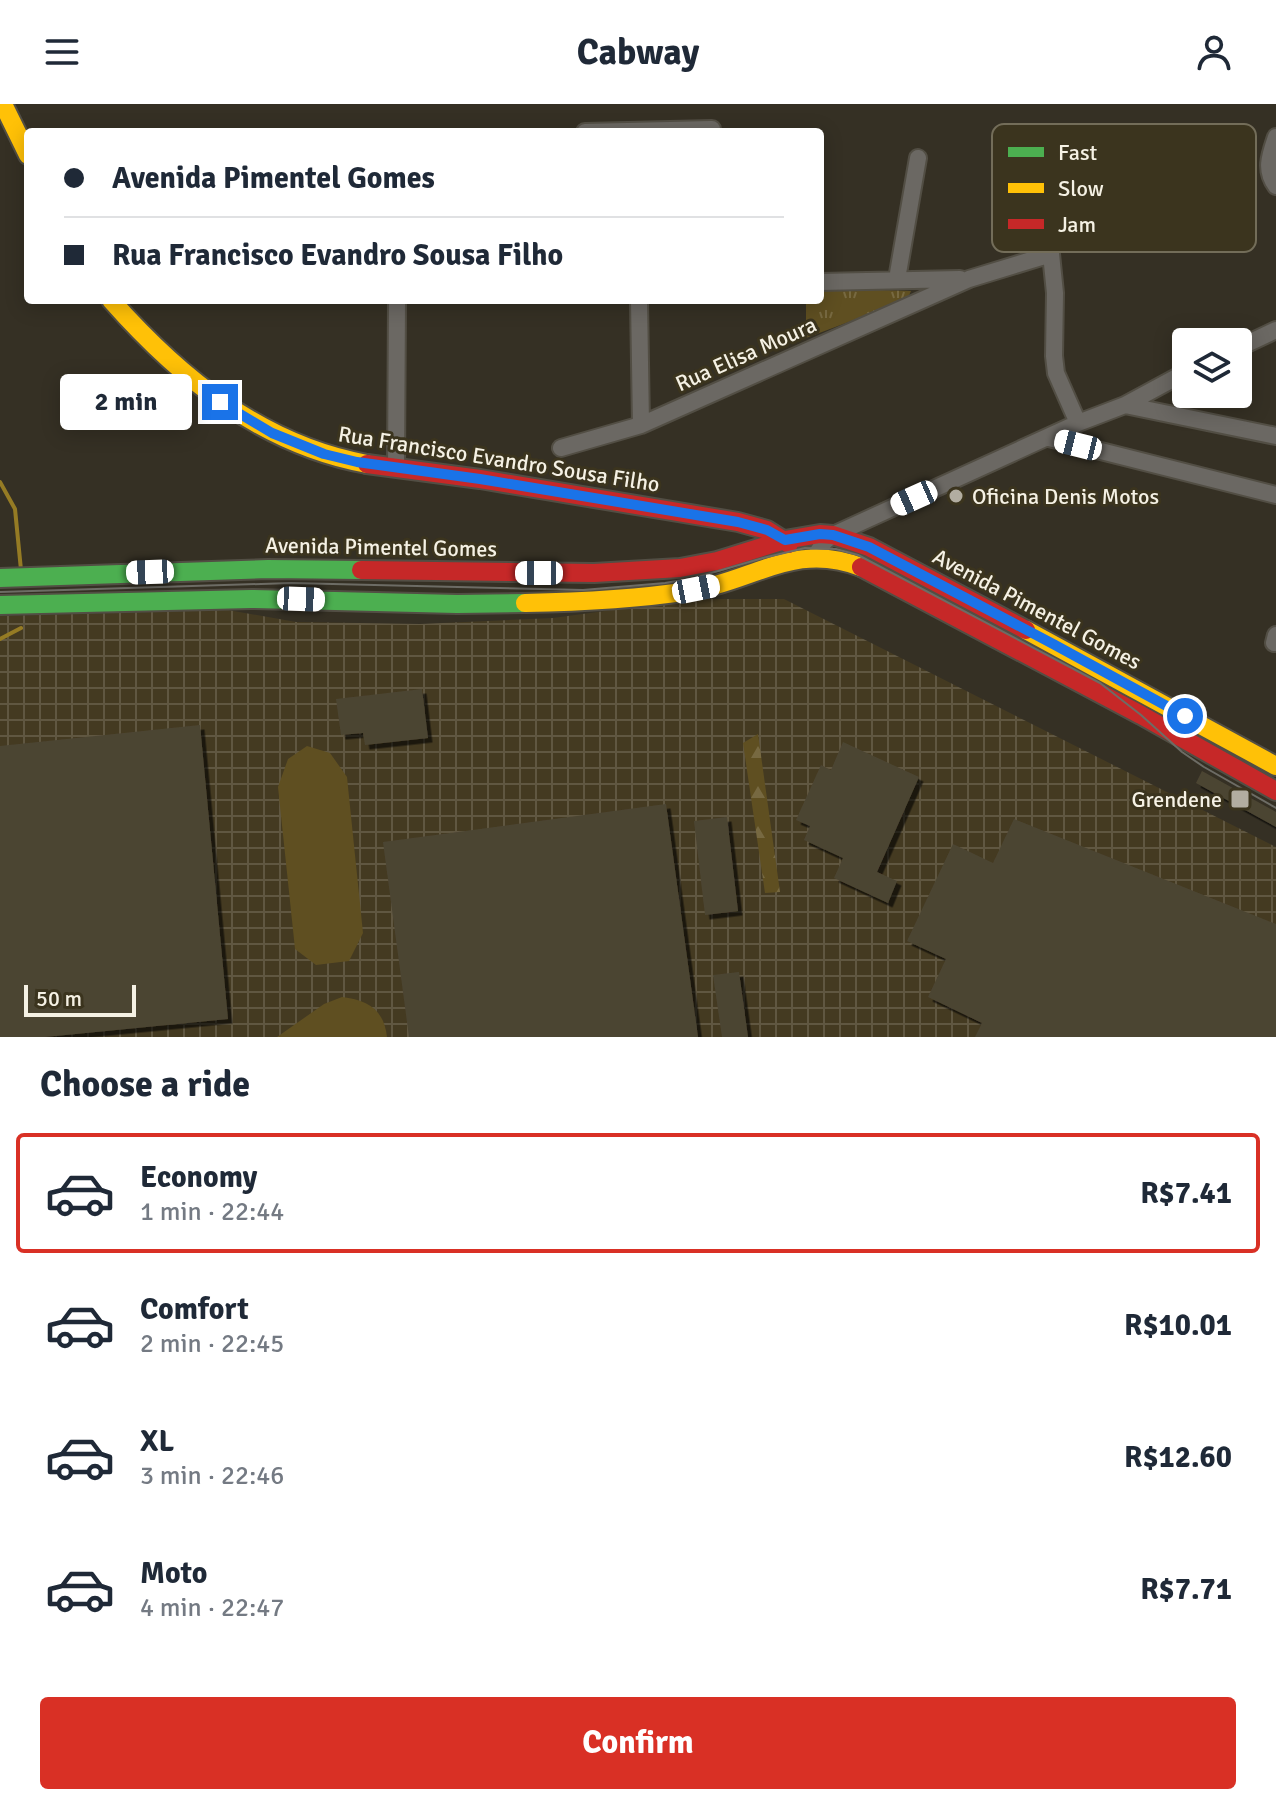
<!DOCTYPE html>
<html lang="en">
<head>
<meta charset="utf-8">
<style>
  body { margin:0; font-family:Signika,sans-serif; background:#f2f2f3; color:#1f2937; height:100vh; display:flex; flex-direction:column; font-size:30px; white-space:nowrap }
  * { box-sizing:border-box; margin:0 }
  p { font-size:26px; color:#747a83 }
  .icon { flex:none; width:44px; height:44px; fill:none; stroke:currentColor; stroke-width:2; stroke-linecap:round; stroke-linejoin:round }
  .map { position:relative; height:933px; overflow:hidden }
  .side { display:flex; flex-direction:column; background:#fff; flex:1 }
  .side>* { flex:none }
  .top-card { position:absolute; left:24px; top:24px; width:800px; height:176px; border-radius:8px; box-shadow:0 4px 20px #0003; display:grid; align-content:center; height:176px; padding:0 40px; background:#fff }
  .buttons { position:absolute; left:1172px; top:224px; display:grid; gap:16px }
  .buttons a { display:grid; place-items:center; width:80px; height:80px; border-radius:8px; background:#fff; box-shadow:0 4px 20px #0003; font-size:40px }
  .scale { position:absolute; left:24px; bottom:20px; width:112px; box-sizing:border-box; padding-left:8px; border:4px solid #f5f1e4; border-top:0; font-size:22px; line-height:28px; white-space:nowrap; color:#f5f1e4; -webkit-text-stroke:6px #3b341e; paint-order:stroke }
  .end { position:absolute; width:36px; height:36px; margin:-18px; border:10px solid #1a73e8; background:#fff; box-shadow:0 0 0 4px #fff }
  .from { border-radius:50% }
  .bubble { position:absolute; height:56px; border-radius:8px; background:#fff; box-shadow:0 4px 20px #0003; font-size:26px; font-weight:700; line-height:56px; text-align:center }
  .car { position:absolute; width:24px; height:48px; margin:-24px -12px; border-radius:10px; box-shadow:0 0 6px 2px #0007; background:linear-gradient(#fff 24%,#345 0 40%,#fff 0 76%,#345 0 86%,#fff 0) }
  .top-card b { display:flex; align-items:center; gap:28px; height:76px; font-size:30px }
  .top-card b+b { border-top:2px solid #e0e1e3 }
  .top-card i { width:20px; height:20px; background:#1f2937 }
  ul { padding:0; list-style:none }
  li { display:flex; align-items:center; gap:24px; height:120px; margin:0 16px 12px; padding:0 24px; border:4px solid transparent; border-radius:8px }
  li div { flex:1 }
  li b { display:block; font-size:30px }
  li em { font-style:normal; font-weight:700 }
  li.selected { border-color:#d93025 }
  li>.icon { width:72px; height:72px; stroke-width:1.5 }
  h2 { padding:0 40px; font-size:36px; line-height:96px }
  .button { display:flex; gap:16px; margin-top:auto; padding:16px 40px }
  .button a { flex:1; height:92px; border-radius:8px; background:#d93025; color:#fff; font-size:32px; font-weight:700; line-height:92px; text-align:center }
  header { display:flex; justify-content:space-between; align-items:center; height:104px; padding:0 40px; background:#fff; font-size:36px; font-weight:700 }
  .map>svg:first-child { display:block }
  .industrial { fill:url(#industrial-grid) }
  .green { fill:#5f4f21 }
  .forest { fill:url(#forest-firs) }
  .park { fill:url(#park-tufts) }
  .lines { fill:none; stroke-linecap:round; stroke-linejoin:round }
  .stream { stroke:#957b24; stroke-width:4 }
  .building { fill:#4c4533; filter:url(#shadow) }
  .street-casing { stroke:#524e44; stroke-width:20 }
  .fast-casing { stroke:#524e44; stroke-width:22 }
  .slow-casing { stroke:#524e44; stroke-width:22 }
  .jam-casing { stroke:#524e44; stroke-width:22 }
  .street { stroke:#6b6863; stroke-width:16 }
  .fast { stroke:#4caf50; stroke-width:18 }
  .slow { stroke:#ffc107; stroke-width:18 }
  .jam { stroke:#c62828; stroke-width:18 }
  .tram { stroke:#6d6c65; stroke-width:2 }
  .route { stroke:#1a73e8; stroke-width:10 }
  .poi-dot { fill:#b2ada1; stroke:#3b341e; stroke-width:3 }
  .labels { text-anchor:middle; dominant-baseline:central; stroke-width:6; stroke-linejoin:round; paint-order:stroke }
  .street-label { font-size:22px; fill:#f5f1e4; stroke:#3b341e }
  .poi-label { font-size:22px; fill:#f5f1e4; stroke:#3b341e; text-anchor:start }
  .key { fill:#3b341e; stroke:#736d59; stroke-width:2 }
  .key-label { font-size:22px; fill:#f5f1e4 }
</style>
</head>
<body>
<header><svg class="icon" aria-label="menu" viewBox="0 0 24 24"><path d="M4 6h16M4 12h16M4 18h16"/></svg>Cabway<svg class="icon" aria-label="person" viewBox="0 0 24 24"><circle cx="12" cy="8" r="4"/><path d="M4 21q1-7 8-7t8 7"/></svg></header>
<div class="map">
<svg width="1276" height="933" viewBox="0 0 1276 933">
  <defs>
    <pattern id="industrial-grid" width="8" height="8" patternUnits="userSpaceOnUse" patternTransform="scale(2)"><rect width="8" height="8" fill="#443a21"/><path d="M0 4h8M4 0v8" fill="none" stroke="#605741"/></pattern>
    <pattern id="forest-firs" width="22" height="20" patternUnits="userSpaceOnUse" patternTransform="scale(2)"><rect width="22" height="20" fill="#5f4f21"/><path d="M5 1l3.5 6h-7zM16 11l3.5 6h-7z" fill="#776941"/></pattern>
    <pattern id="park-tufts" width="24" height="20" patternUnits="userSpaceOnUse" patternTransform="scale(2)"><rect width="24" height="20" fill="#5f4f21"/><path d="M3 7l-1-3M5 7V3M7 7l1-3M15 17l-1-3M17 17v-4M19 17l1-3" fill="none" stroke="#776941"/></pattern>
    <filter id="shadow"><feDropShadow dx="4.5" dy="4.5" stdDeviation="0" flood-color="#0009"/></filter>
  </defs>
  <rect width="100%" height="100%" fill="#353024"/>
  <!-- industrial -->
  <path class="industrial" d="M 693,495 L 784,495 L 1276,743 L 1276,933 L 0,933 L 0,512 L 228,506 L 296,518 L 420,520 L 553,514 Z"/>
  <!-- green -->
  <path class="green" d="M 307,642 L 330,649 L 347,673 L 363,829 L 349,857 L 316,861 L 295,845 L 278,683 L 288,655 Z
    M 342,893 C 367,896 384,905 387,933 L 277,933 L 324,900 Z"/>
  <!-- forest -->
  <path class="forest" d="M 758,630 L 780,788 L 765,789 L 743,639 Z"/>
  <!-- park -->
  <path class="park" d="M 820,184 L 911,187 L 907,196 L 806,234 L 806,196 L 820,196 Z"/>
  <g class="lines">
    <!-- stream -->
    <path class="stream" d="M 0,378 L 15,405 L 21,466
      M 0,535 L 21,524"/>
  </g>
  <!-- building -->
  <path class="building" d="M 422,585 L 428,634 L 365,641 L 363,629 L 341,631 L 336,595 Z
    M 200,621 L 228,915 L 45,933 L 0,933 L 0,642 Z
    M 843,638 L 919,673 L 877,768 L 897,777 L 888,799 L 834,774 L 843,754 L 804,736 L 810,722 L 796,716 L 821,661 L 831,666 Z
    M 1202,667 L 1276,708 L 1276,723 L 1196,679 Z
    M 666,700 L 698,933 L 409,933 L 383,738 Z
    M 727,713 L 738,807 L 705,811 L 694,717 Z
    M 1014,715 L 1276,820 L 1276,933 L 975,933 L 982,919 L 928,893 L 946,855 L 907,837 L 953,740 L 993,759 Z
    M 739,868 L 748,933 L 722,933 L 713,871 Z"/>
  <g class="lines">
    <!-- street casing -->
    <g class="street-casing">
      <path id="street" d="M 585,28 L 712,25
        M 1276,33 C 1270,51 1264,66 1276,82
        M 897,175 L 918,54
        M 820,178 L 960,175
        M 639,196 L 641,321
        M 1238,244 L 1276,226
        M 1125,301 L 1276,332
        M 1049,334 L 1276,391
        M 561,344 L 641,321 L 969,175 L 1051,150 L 1055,189 L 1054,252 L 1056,269 L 1078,319
        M 396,363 L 397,196
        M 815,452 L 825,437 L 833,431 L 1078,319 L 1125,301 L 1186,268
        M 1276,531 L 1274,539 L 1276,539"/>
    </g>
    <!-- fast casing -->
    <g class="fast-casing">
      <path id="fast" d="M 0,474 L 268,465 L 361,466
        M 0,501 L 251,495 L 457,500 L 525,499"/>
    </g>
    <!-- slow casing -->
    <g class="slow-casing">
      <path id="slow" d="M 3,0 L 28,51
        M 111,196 C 180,274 262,341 367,360
        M 525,499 C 580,498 636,495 690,487 C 754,477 794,437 861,463
        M 1026,526 L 1276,662"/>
    </g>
    <!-- jam casing -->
    <g class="jam-casing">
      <path id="jam" d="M 367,360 L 480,375 L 738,418 L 767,426 L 789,440
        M 861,463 L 1141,611 L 1276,687
        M 361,466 L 594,469 L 680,464 L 717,457 L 785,436 L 820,430 L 833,431 L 869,443 L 1026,526"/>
    </g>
    <!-- street -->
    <use href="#street" class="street"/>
    <!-- fast -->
    <use href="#fast" class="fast"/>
    <!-- slow -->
    <use href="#slow" class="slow"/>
    <!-- jam -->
    <use href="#jam" class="jam"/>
    <!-- tram -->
    <path class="tram" d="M 0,488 L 291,479 L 583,486 L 665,479 L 694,474 L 763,454 L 805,444 L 836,445 L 858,451 L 1100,579 L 1141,611 L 1182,648 L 1204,663 L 1276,704"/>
  </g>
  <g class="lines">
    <!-- route -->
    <path class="route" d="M 220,298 L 272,329 L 324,350 L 357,358 L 480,375 L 738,418 L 767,426 L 785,436 L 820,430 L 833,431 L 869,443 L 1055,541 L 1185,612"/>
  </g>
  <!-- markers -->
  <g class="poi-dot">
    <circle cx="956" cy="392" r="8"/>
    <rect x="1230" y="685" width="20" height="20" rx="4"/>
  </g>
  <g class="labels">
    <!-- street labels -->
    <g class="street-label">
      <text transform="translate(746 250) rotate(-24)">Rua Elisa Moura</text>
      <text transform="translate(499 355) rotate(9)">Rua Francisco Evandro Sousa Filho</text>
      <text transform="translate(381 443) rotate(1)">Avenida Pimentel Gomes</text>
      <text transform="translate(1037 505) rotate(28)">Avenida Pimentel Gomes</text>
    </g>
    <!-- poi labels -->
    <g class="poi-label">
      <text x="972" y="392">Oficina Denis Motos</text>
      <text x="1222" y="695" text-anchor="end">Grendene</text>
    </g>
  </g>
  <!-- legend -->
  <rect x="992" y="20" width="264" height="128" rx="12" class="key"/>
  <rect x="1008" y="43" width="36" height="10" fill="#4caf50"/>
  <rect x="1008" y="79" width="36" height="10" fill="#ffc107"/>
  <rect x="1008" y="115" width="36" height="10" fill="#c62828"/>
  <g class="key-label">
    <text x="1058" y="56">Fast</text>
    <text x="1058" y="92">Slow</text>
    <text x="1058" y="128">Jam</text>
  </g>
</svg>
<div class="buttons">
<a><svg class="icon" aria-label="layers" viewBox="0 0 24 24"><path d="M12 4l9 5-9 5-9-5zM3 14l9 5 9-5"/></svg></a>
</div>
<div class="scale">50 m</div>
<i class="end from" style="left:1185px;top:612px"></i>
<i class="end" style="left:220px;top:298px"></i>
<div class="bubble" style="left:60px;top:270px;width:132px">2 min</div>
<i class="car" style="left:1078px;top:341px;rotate:284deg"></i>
<i class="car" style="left:914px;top:394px;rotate:246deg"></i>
<i class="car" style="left:150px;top:468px;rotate:268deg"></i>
<i class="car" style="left:539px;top:469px;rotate:270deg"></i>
<i class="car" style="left:696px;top:485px;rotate:79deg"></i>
<i class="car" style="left:301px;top:495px;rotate:92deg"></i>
<div class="top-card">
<b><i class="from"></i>Avenida Pimentel Gomes</b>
<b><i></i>Rua Francisco Evandro Sousa Filho</b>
</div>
</div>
<section class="side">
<h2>Choose a ride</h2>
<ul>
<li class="selected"><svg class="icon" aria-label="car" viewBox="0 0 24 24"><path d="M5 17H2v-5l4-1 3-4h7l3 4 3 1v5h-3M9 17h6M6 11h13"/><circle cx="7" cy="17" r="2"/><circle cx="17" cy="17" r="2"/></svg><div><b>Economy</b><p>1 min · 22:44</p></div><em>R$7.41</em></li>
<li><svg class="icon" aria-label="car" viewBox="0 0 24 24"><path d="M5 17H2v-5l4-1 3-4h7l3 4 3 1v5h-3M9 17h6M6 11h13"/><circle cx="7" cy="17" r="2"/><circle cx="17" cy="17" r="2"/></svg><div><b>Comfort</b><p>2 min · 22:45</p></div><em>R$10.01</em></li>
<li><svg class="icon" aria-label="car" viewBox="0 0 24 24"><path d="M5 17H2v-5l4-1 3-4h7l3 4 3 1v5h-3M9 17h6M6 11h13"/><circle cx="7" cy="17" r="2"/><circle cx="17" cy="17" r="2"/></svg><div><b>XL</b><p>3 min · 22:46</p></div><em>R$12.60</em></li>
<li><svg class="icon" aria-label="car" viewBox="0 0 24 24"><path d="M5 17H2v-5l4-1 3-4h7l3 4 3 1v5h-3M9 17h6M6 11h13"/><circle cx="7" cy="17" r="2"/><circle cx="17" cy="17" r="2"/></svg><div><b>Moto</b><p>4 min · 22:47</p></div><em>R$7.71</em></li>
</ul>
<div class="button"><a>Confirm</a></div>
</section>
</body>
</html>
